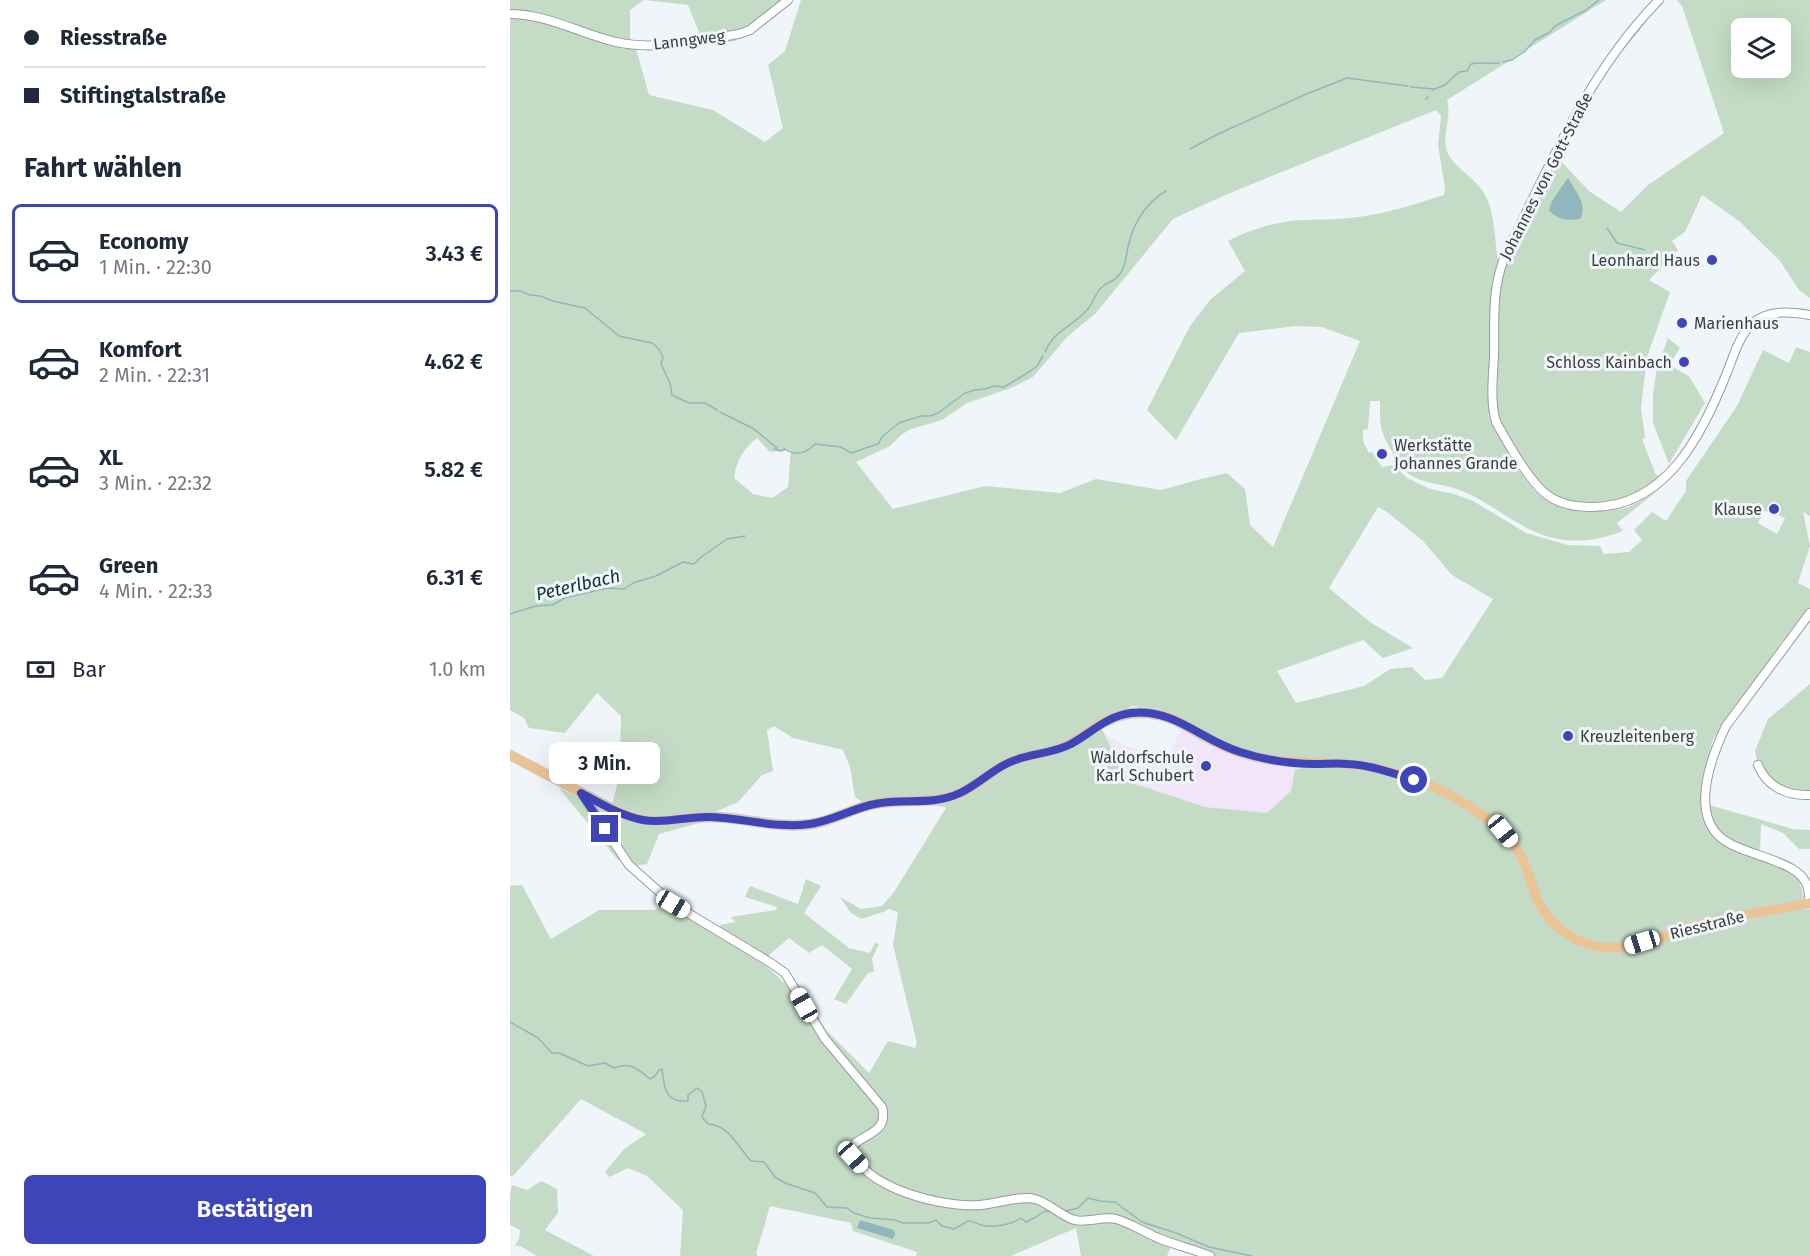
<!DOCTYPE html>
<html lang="de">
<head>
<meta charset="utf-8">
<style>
  body { margin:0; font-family:"Fira Sans",sans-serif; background:#f2f2f3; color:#1f2937; height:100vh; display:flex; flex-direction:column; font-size:22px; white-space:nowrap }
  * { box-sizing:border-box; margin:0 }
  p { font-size:20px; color:#747a83 }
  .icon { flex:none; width:33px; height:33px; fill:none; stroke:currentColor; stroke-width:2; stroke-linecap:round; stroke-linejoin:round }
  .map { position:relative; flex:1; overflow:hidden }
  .side { display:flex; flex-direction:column; background:#fff; width:510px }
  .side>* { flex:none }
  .guide { display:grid; align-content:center; height:132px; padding:0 24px; background:#fff }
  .controls { position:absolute; left:1221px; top:18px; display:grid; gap:12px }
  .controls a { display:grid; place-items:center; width:60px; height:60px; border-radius:9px; background:#fff; box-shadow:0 6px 24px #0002; font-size:30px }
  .end { position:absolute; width:27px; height:27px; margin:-14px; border:8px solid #3e45b9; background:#fff; box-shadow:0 0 0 3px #fff }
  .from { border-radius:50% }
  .bubble { position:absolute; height:42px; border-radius:9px; background:#fff; box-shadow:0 6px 24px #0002; font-size:20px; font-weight:600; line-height:42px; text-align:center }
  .car { position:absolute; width:18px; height:36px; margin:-18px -9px; border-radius:8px; box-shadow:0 0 4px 2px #0007; background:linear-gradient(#fff 24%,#345 0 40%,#fff 0 76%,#345 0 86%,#fff 0) }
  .guide b { display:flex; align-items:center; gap:21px; height:57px; font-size:22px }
  .guide b+b { border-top:2px solid #e0e1e3 }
  .guide i { width:15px; height:15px; background:#1f2937 }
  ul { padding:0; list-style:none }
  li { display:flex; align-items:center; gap:18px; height:99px; margin:0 12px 9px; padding:0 12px; border:3px solid transparent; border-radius:9px }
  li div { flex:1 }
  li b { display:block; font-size:22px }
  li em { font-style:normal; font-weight:600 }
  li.selected { border-color:#3e45b9 }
  li>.icon { width:54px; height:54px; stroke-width:1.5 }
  h2 { padding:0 24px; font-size:27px; line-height:72px }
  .pay { display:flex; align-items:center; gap:15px; height:66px; padding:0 24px; font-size:22px }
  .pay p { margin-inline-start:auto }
  .primary-button { display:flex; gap:12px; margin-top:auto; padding:12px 24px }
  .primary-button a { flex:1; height:69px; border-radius:9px; background:#3e45b9; color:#fff; font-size:24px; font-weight:600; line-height:69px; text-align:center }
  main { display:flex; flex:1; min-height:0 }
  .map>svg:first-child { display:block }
  .education { fill:#f1e5fa }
  .green { fill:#c4dcc5; fill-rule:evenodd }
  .water { fill:#90b7bb }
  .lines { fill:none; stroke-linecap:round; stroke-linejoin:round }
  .stream { stroke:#90b7bb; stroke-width:1.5 }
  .minor-casing { stroke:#969b9f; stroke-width:10 }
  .major-casing { stroke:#d0d0d1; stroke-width:11 }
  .minor { stroke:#fff; stroke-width:8 }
  .major { stroke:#ebc494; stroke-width:9 }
  .route { stroke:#3e45b9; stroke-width:8 }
  .poi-dot { fill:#3e45b9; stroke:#f0f5fa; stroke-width:2 }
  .labels { text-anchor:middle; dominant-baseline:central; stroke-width:6; stroke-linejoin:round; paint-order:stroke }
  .street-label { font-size:16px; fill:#3b3d3f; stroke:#f0f5fa }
  .poi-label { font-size:16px; fill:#3b3d3f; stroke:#f0f5fa; text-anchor:end }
  .water-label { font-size:18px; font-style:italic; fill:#0d3438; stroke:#f0f5fa }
</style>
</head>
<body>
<main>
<section class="side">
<div class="guide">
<b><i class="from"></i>Riesstraße</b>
<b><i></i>Stiftingtalstraße</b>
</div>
<h2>Fahrt wählen</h2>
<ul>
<li class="selected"><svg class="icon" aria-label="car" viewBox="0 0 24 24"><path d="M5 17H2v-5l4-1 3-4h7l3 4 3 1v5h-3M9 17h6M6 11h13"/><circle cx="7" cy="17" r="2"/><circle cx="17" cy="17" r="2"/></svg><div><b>Economy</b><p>1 Min. · 22:30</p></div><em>3.43 €</em></li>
<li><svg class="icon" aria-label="car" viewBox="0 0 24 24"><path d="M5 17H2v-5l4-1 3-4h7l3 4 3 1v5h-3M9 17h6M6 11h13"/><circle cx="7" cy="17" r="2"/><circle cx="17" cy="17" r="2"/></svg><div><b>Komfort</b><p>2 Min. · 22:31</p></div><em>4.62 €</em></li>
<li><svg class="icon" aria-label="car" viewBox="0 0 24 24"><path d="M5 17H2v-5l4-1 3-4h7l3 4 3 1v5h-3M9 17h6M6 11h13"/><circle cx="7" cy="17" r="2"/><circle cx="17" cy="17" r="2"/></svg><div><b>XL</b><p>3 Min. · 22:32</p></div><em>5.82 €</em></li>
<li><svg class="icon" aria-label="car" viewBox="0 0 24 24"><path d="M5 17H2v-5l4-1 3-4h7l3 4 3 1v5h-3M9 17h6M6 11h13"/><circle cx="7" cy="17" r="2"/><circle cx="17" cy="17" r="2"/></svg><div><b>Green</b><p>4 Min. · 22:33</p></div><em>6.31 €</em></li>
</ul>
<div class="pay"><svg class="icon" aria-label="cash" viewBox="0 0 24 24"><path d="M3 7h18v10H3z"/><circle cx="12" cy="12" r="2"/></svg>Bar<p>1.0 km</p></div>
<div class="primary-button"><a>Bestätigen</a></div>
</section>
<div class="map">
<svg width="1300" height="1256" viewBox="0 0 1300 1256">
  <rect width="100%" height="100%" fill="#f0f5fa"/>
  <!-- education -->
  <path class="education" d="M 673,724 L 779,763 L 785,769 L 781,791 L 757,813 L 695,807 L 619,782 L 594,734 L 614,745 L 657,760 Z"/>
  <!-- green -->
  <path class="green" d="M 0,0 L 274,0 L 225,41 L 194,44 L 178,5 L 134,0 L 120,10 L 120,38 L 125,45 L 139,95 L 203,110 L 255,142 L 273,128 L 258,65 L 275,51 L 291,0 L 1096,0 L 937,100 C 942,116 933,131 936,147 C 939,165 964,176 974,193 C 986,214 984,238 988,261 L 993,267 L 1049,159 L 1079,191 L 1111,212 L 1138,185 L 1214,133 L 1172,6 L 1167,0 L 1300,0 L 1300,298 L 1289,290 L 1270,261 L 1229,221 L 1192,195 L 1175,232 L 1162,241 L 1168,250 L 1139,280 L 1160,292 L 1137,357 L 1131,408 L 1135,438 L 1132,439 L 1146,475 L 1149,475 L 1150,479 L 1130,492 L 1104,501 L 1081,503 L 1060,501 L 1037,492 L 1005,449 L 984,409 L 978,414 C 989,438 1013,483 1033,498 C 1056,515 1092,515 1118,507 C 1129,503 1140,495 1150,489 L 1107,523 L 1113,531 C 1080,544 1048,545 1015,527 C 994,516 975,500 952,491 C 932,482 910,486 893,469 C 889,464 886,458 883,453 C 870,433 870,425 870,401 L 860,401 L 858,429 L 853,430 L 853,441 L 859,453 L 862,452 L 872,467 L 884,465 L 897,478 L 920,489 L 944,494 L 963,501 L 1016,533 L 1058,545 L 1090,546 L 1094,554 L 1119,552 L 1132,540 L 1124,530 L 1142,512 L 1156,521 L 1176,491 L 1176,481 L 1227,406 L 1253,350 L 1279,363 L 1286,347 L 1300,352 L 1300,516 L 1293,512 L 1300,546 L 1288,583 L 1300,589 L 1300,613 L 1265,659 L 1276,636 L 1203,739 L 1194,774 L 1191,807 L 1196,804 L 1283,829 L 1300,830 L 1300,849 L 1289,849 L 1273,833 L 1251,824 L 1250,851 L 1278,866 L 1289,879 L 1297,910 L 1300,909 L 1300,1256 L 694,1256 L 695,1252 L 664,1239 L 657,1256 L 571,1256 L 566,1228 L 501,1256 L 406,1256 L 407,1252 L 343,1231 L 341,1223 L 260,1206 L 246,1254 L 248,1256 L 170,1256 L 173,1210 L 137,1176 L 118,1168 L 99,1177 L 95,1172 L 114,1149 L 136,1134 L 71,1099 L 4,1175 L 0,1176 L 0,886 L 12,885 L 41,939 L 89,910 L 145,910 L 155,902 L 170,912 L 254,964 L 279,987 L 288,984 L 316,1030 L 359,1073 L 378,1041 L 405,1048 L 407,1043 L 383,945 L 388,912 L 379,909 L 373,912 L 351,919 L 340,912 L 330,897 L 351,909 L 372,906 L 384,892 L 436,808 C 426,802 375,806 361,808 L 345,797 L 340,767 L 333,750 L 283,738 L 264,726 L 257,730 L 263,771 L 252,775 L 228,802 L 207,811 L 197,821 L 149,834 L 137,864 L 123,866 L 107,859 L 49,788 L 100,813 L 109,777 L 111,716 L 87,693 L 55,733 L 19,728 L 14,718 L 0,710 ZM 1232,28 L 1270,28 L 1270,68 L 1232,68 ZM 926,110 L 931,116 L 928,145 L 935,188 L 934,195 C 901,205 874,215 839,218 C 825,220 812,219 798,220 C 771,220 741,229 718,241 L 735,271 L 700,300 L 680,326 L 637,410 L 666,440 L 729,333 L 786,326 L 812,327 L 850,341 L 763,547 L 740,525 L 735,489 L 717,473 L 687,480 L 651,490 L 586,479 L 550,493 L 475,486 L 383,509 L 346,462 L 380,446 L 391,435 L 401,429 L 432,420 L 457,403 L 501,388 L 523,377 L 558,336 L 585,314 L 663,219 L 715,195 ZM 247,438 L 260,452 L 281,450 L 278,487 L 262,498 L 243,494 L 224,478 C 226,461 234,448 247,438 ZM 868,507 L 877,512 L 913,541 L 942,575 L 983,599 L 932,678 L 915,680 L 902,667 L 880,669 L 854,686 L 786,703 L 767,671 L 853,640 L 873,658 L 903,648 L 860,622 L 819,588 ZM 1254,511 L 1260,512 L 1259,514 L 1263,516 L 1267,514 L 1275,518 L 1267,534 L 1248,523 ZM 623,706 L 650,709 L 673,724 L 746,757 L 829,764 L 785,769 L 781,791 L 757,813 L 695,807 L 619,782 L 587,720 Z
    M 1158,338 L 1170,348 L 1159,365 L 1179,376 L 1195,403 L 1159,464 L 1143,423 L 1143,395 L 1147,368 Z
    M 1300,684 L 1300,795 L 1270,790 L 1248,765 L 1245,751 L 1258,719 Z
    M 296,879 L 311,886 L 294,913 L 339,948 L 360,953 L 365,943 L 369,944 L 362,959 L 364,972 L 358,973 L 336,1004 L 324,999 L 342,969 L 312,945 L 299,953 L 279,938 L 258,956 L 211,928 L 210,925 L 225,922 L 221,917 L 266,910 L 267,907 L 235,897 L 240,886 L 288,904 Z
    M 31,1181 L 47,1189 L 48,1213 L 35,1230 L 84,1256 L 27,1256 L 10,1246 L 5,1246 L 9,1239 L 10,1230 L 0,1225 L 0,1195 L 2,1185 L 17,1190 Z"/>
  <!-- water -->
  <path class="water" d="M 1057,179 L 1059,179 C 1065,192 1078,203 1070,219 C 1059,221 1047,220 1039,210 L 1042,201 Z
    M 350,1220 L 384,1230 L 385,1234 L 383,1239 L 347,1228 Z"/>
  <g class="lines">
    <!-- stream -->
    <path class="stream" d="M 1112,50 L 1137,19
      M 993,62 L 1002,60 L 1014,52 L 1025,40 L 1040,32 L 1045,26 L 1076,10 L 1089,0
      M 901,87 L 924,89
      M 922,90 L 935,85 L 949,72 L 957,71 L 961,64 C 971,62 979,64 989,63
      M 916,99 L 918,97
      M 1064,126 L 1069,117
      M 680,149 L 706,135 L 794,95 L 837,78 L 898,86
      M 1097,228 L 1107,243 L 1135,250
      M 0,291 L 10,291 L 20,295 L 30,296 L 43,301 L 75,308 L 109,336 L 142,343 L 149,349 L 153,357 L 151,364 L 160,383 L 162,395 L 179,403 L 195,403 L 207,410
      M 535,352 C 543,331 563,326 577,310 C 583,304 585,293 592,287 C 596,283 603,282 607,277 C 616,269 616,254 619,243 C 624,222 637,202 656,191
      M 210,412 L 244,429 L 267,448
      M 264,449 L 271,451 L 275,449 C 287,457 296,453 305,444 L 331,447 L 341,453 L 368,444 L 373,436 L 389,423 L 411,416 L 420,416 L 428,413 L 455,393 L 465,390 L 475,389 L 484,386 L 494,387 L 519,372 L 527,366 L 533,356
      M 0,614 L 25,606 L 42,605 L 55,598 L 97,588 L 114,589 L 123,583 L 146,576 L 173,562 L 184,564 L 190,558 L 217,539 L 235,536
      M 0,1022 L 28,1038 L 42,1053 L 49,1053 L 78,1066 L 95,1063 L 104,1068 C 120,1061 128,1069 140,1079 L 145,1076 L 149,1070 L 152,1069 C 154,1087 155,1103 178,1101 L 178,1095 L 187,1088 L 192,1092 L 196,1106 L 192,1117 L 198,1124 C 219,1125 228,1147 241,1161 L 254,1162 L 265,1177 L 275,1183 L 305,1193 L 317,1207 L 337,1208 L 344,1213 L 360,1218 L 385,1220 L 393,1223 L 418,1223 L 426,1220 L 432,1226 L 444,1229 L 455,1223 L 457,1221 C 463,1221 465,1223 471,1225 C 482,1228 501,1225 511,1218 L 516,1222 L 526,1217 L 535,1211 L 542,1212
      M 556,1211 L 568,1208 L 578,1198 L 590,1201 L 605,1202 L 632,1222 L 666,1233 L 699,1247 L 742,1256"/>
    <!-- minor casing -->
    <g class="minor-casing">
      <path id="minor" d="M 1149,0 C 1078,72 1038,169 994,258 C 981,294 985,320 984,356 C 983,378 980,401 986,422 C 997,442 1021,485 1039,496 C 1051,505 1068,507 1082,507 C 1157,507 1192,434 1216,375 C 1223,358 1229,335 1243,323 C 1258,309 1282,312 1300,315
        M 0,14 C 37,14 71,34 106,42 C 146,51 190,40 229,34 L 240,30 L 278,0
        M 1248,765 C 1257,787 1277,796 1300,795
        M 72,794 L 119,865 L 163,904 L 261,963 L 275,973 L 315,1039 L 372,1107 C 379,1133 354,1133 341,1147 C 350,1188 434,1208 470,1205 C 486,1204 510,1195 525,1199 C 539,1203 554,1218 565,1220 C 578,1223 592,1216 606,1219 C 620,1223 634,1232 648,1238 C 665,1245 683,1249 700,1256
        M 1300,903 C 1299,896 1299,887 1295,881 C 1288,869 1272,864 1260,859 C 1244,853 1222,848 1209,836 C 1181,809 1202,755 1216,726 L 1300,613"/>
    </g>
    <!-- major casing -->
    <g class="major-casing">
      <path id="major" d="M 0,755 C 23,767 47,780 70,792 C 87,801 104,811 122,817 C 148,826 174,816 201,817 C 234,817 268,829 301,824 C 323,821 341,809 363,804 C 391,798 420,805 448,794 C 466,787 480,772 497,763 C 512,756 529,755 545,750 C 559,746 570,737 582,729 C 601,716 622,710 644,714 C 663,716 679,728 696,737 C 709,744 722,750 736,754 C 772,764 800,762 836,764 C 883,767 938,789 975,817 C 991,829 1004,843 1013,860 C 1019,873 1022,888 1028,901 C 1038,923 1059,939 1082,945 C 1120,956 1164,930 1201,921 C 1233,914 1267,910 1300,903"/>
    </g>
    <!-- minor -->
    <use href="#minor" class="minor"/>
    <!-- major -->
    <use href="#major" class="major"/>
  </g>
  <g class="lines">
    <!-- route -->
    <path class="route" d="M 95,829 L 71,793 C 90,803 111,816 133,820 C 155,824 178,816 201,817 C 234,818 267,829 300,824 C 323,821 343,808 365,804 C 393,798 423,806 450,793 C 467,785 480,772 496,764 C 516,753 540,755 561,744 C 581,733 597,716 621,713 C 664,708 691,740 730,752 C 755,760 780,764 806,764 C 816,764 827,763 838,764 C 860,765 883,773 904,780"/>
  </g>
  <!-- markers -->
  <g class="poi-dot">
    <circle cx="1202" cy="260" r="6"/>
    <circle cx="1172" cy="323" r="6"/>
    <circle cx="1174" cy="362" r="6"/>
    <circle cx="872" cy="454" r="6"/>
    <circle cx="1264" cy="509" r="6"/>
    <circle cx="1058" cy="736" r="6"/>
    <circle cx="696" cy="766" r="6"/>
  </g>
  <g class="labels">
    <!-- street labels -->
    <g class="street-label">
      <text transform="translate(179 40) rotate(-7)">Lanngweg</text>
      <text transform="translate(1036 176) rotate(-63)">Johannes von Gott-Straße</text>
      <text transform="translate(1197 925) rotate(-14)">Riesstraße</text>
    </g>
    <!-- poi labels -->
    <g class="poi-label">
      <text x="1190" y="260">Leonhard Haus</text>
      <text x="1184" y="323" text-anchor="start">Marienhaus</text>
      <text x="1162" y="362">Schloss Kainbach</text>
      <text x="884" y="445" text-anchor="start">Werkstätte<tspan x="884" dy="18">Johannes Grande</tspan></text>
      <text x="1252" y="509">Klause</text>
      <text x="1070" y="736" text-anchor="start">Kreuzleitenberg</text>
      <text x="684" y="757">Waldorfschule<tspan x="684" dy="18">Karl Schubert</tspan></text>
    </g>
    <!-- water labels -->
    <g class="water-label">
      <text transform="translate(68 585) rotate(-13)">Peterlbach</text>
    </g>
  </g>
</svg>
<div class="controls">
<a><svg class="icon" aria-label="layers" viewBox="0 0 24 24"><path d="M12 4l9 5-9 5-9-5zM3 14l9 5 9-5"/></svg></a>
</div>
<i class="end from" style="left:904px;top:780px"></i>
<i class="end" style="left:95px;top:829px"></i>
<div class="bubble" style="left:39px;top:742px;width:111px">3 Min.</div>
<i class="car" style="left:993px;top:831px;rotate:141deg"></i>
<i class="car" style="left:163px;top:904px;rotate:121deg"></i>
<i class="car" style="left:1132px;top:942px;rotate:253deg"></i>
<i class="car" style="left:294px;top:1005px;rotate:331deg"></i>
<i class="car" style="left:343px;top:1157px;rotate:138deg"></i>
</div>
</main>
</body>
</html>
